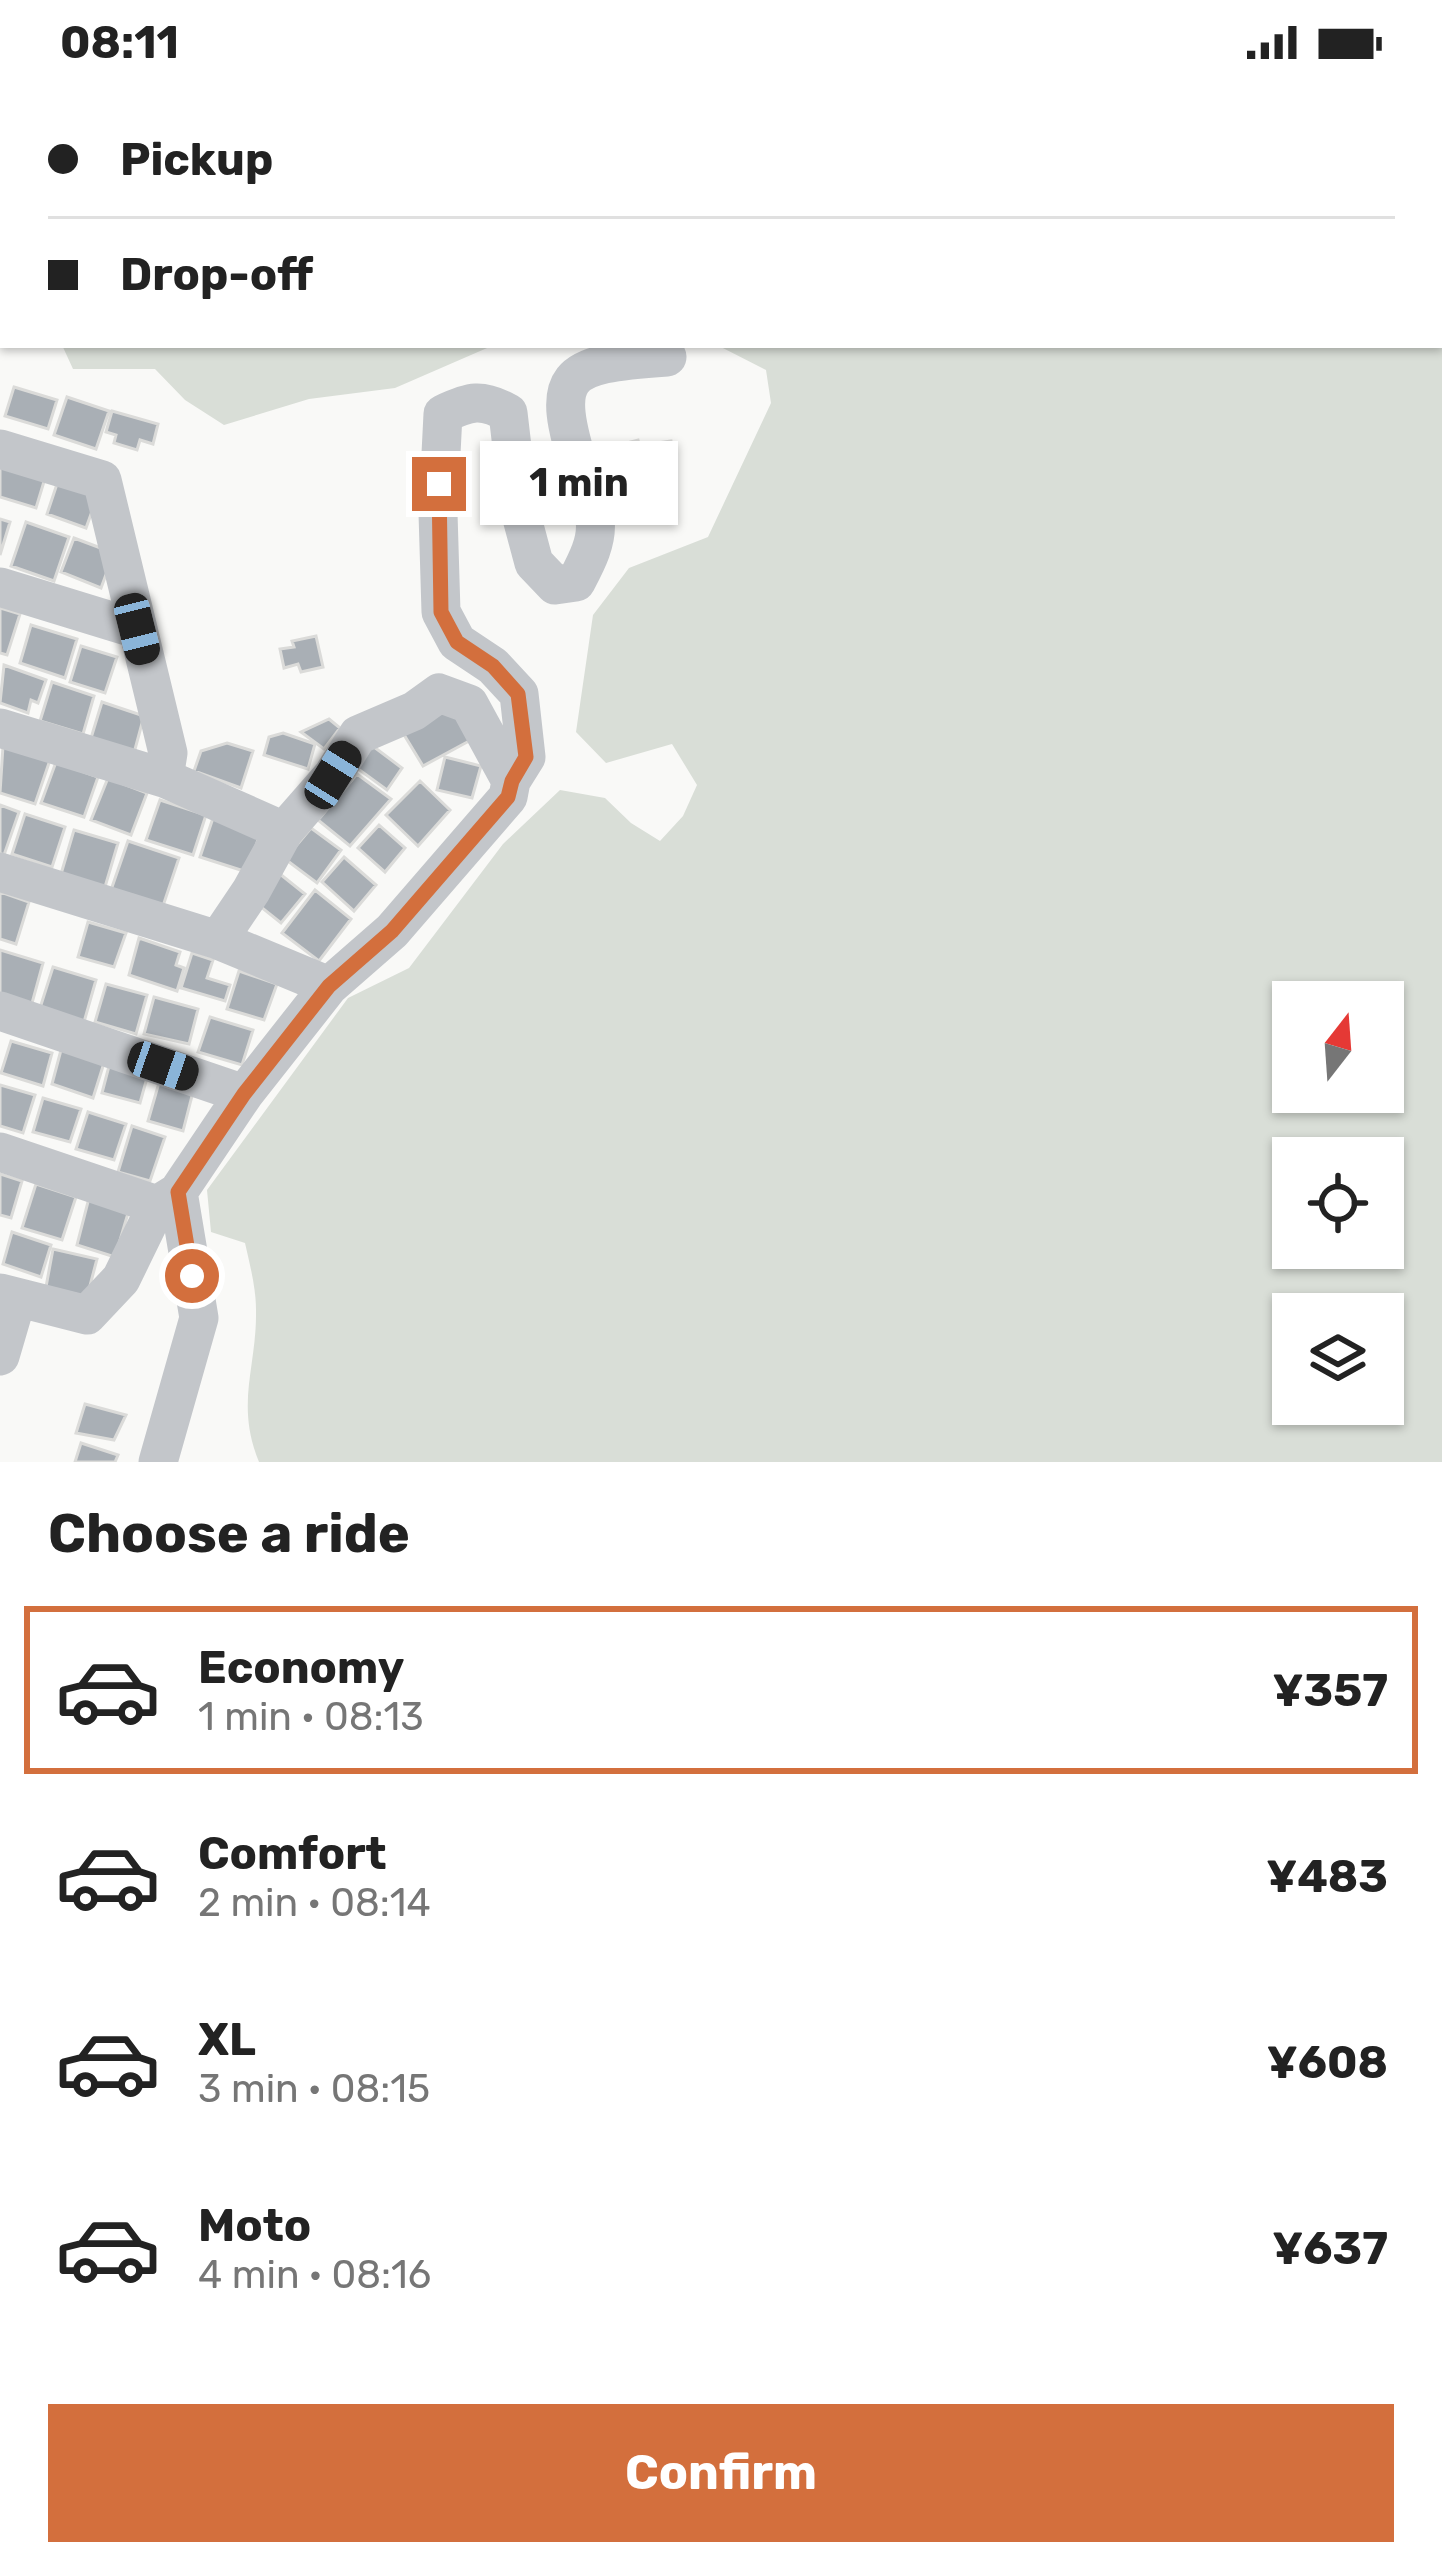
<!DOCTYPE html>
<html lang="en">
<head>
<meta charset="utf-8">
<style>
  body { margin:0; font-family:Rubik,sans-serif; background:#f2f2f2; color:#222; height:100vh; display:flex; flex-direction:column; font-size:45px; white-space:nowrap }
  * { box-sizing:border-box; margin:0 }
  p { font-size:39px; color:#767676 }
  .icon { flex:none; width:66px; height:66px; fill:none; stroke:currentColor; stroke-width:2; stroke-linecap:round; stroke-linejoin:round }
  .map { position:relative; height:1378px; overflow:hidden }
  .side { display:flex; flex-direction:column; background:#fff; flex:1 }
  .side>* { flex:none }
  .top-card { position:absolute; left:0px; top:0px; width:1443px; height:264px; box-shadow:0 3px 9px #0004; display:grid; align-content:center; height:264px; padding:0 48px; background:#fff }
  .needle { width:78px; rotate:17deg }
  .fabs { position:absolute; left:1272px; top:897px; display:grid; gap:24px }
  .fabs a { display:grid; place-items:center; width:132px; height:132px; border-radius:0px; background:#fff; box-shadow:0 3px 9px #0004; font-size:60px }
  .end { position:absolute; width:54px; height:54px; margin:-27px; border:15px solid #d36f3d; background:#fff; box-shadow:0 0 0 6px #fff }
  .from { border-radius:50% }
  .bubble { position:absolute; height:84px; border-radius:0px; background:#fff; box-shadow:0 3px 9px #0004; font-size:39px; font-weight:700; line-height:84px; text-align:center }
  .car { position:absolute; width:36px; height:72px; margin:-36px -18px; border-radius:15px; box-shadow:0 0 9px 3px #0007; background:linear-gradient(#222 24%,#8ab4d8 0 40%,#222 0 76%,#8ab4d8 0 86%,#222 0) }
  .top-card b { display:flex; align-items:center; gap:42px; height:114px; font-size:45px }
  .top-card b+b { border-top:3px solid #e0e0e0 }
  .top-card i { width:30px; height:30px; background:#222 }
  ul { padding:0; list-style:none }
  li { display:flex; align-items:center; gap:36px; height:168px; margin:0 24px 18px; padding:0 24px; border:6px solid transparent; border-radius:0px }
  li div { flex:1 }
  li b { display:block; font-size:45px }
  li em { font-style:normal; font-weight:700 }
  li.on { border-color:#d36f3d }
  li>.icon { width:108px; height:108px; stroke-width:1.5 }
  h2 { padding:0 48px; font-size:54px; line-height:144px }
  .action { display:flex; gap:24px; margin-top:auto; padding:24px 48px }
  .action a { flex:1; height:138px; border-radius:0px; background:#d36f3d; color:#fff; font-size:48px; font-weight:700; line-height:138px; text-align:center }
  .status { display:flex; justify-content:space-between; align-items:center; height:84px; padding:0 60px; background:#fff; direction:ltr }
  .status svg { height:33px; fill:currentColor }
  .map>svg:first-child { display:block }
  .green { fill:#d9ded7; fill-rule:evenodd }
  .building { fill:#a9afb5; stroke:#dbdbd9; stroke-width:3 }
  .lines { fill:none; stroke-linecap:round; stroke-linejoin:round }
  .minor { stroke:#c3c6ca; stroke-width:39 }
  .route { stroke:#d36f3d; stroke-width:15 }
</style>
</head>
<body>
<div class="status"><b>08:11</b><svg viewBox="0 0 49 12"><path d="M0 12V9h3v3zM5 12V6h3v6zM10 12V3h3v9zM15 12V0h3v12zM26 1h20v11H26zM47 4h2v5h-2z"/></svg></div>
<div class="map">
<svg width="1442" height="1378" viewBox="0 0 1442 1378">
  <rect width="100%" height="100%" fill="#f9f9f7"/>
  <!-- green -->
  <path class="green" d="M 0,0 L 1442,0 L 1442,1378 L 259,1378 C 235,1319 257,1284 256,1226 C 256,1204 250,1181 245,1159 L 211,1148 L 207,1106 L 348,914 L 409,884 L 503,760 L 560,706 L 605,714 L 631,739 L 660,757 L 683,732 L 697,701 L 672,660 L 606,679 L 576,648 L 593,531 L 629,484 L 708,453 L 771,319 L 766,286 L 717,261 L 1440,261 L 1440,3 L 3,3 L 3,151 ZM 1293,918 L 1383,918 L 1383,1008 L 1293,1008 ZM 1293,1074 L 1383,1074 L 1383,1164 L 1293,1164 ZM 1293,1230 L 1383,1230 L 1383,1320 L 1293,1320 Z
    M 62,261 L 494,261 L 395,304 L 309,315 L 224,341 L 185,316 L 155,285 L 73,285 Z"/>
  <!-- building -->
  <path class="building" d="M 14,303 L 57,316 L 48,345 L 5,332 Z
    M 67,313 L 109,327 L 96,365 L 54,351 Z
    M 112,327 L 158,340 L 153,360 L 140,356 L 137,366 L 114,359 L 116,351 L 106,348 Z
    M 638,356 L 642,372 L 619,377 L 615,362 Z
    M 671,357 L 674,373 L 648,377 L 645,361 Z
    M 0,377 L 46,391 L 36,424 L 0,413 Z
    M 59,394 L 99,408 L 86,444 L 47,430 Z
    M 0,435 L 10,438 L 0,471 Z
    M 26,438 L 69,453 L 54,497 L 11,482 Z
    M 74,454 L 114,469 L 101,504 L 61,488 Z
    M 0,524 L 20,530 L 7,571 L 0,569 Z
    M 31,541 L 77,555 L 65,594 L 20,579 Z
    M 316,552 L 323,583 L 301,588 L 298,580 L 284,584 L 280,565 L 294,563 L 292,557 Z
    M 81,562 L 117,573 L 105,609 L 70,598 Z
    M 4,581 L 46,596 L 38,619 L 31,616 L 28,629 L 0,619 Z
    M 52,598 L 94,612 L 83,650 L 40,637 Z
    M 102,618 L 144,632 L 134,669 L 91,654 Z
    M 452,621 L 471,656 L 423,682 L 403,649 Z
    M 329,635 L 340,644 L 324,665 L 301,648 Z
    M 283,649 L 315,660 L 308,685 L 264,671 L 269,653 Z
    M 227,659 L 253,667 L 241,704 L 194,687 L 201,667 Z
    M 370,660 L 402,684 L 387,706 L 354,682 Z
    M 3,662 L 50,676 L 35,720 L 0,709 Z
    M 445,673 L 481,682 L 472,714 L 437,706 Z
    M 56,678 L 98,693 L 84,733 L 41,719 Z
    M 357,690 L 391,715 L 350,762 L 318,736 Z
    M 108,694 L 147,709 L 131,751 L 91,736 Z
    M 420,697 L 450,726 L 418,762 L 386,731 Z
    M 160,716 L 206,731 L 193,771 L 146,756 Z
    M 0,721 L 19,728 L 4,771 L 0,769 Z
    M 25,730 L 65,743 L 52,783 L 12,770 Z
    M 214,731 L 261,747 L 247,788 L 200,773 Z
    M 379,741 L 405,764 L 385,788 L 358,764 Z
    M 311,744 L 341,766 L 317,799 L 285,775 Z
    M 74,746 L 118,759 L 105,803 L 61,790 Z
    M 128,757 L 179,774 L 163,822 L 111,806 Z
    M 344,773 L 376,801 L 354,827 L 322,798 Z
    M 275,786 L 305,810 L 281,839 L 251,815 Z
    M 315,806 L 351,835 L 319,877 L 282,849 Z
    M 0,808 L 29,818 L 16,860 L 0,855 Z
    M 88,838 L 126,849 L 114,883 L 78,873 Z
    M 139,854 L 180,868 L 176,881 L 184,884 L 177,907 L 129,891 Z
    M 0,866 L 43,879 L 31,923 L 0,914 Z
    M 192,869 L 213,876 L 207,894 L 230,901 L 225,917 L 181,904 Z
    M 53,883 L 96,896 L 84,938 L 40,924 Z
    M 239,887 L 277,900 L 264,936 L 227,925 Z
    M 106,900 L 147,911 L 136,950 L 95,938 Z
    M 154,913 L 198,925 L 189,960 L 144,950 Z
    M 210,933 L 253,946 L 242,981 L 198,968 Z
    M 11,957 L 52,969 L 43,1002 L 1,989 Z
    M 61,966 L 104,979 L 93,1014 L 52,1000 Z
    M 109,982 L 147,994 L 140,1019 L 102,1009 Z
    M 160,995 L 194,1004 L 183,1047 L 148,1037 Z
    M 0,1001 L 35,1011 L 23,1049 L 0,1042 Z
    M 43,1014 L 81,1025 L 70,1058 L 33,1048 Z
    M 88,1028 L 126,1040 L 114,1076 L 76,1065 Z
    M 132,1042 L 165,1053 L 150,1097 L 118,1088 Z
    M 0,1090 L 22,1097 L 11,1134 L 0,1131 Z
    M 36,1100 L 76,1113 L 62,1156 L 22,1144 Z
    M 89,1114 L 129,1126 L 115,1173 L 77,1161 Z
    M 12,1148 L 51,1161 L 41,1193 L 3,1180 Z
    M 53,1165 L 97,1175 L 87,1213 L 46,1203 Z
    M 85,1320 L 126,1331 L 114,1356 L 76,1349 Z
    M 81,1359 L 118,1371 L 115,1378 L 75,1378 Z"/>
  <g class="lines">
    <!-- minor -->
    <path class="minor" d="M 0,365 L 102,396 L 168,669 L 164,694 L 284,747
      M 0,503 L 137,545
      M 0,644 L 164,694
      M 0,788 L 218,856 L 329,902
      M 218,856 L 251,807 L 284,747 L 333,691 L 358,651 L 414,627 L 439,609 L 469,620 L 511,697
      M 0,927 L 244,1010
      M 0,1068 L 157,1121
      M 0,1209 L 87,1231 L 121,1195 L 157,1121 L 178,1108 L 244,1010 L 329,902 L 392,847 L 508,713 L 511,697 L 526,673 L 519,610 L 493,582 L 457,558 L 441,528 L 438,429 L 443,330 C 470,317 482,314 508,329 L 519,423 L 534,479 L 555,501 L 576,498 C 586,479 598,457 595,436 C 593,421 586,405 581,390 C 549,289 562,280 667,273
      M 0,1272 L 17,1214
      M 158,1378 L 199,1234 L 178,1108"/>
  </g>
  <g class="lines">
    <!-- route -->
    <path class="route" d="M 192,1192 L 178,1108 L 244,1010 L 329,902 L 392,847 L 508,713 L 512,697 L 526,673 L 518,610 L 493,582 L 457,558 L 441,528 L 439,400"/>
  </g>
</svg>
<div class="fabs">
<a><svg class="needle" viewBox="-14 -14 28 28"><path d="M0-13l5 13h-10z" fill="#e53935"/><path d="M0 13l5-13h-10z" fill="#767676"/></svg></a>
<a><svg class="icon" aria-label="locate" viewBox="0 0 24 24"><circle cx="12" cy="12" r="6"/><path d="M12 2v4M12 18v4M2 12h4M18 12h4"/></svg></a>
<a><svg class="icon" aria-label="layers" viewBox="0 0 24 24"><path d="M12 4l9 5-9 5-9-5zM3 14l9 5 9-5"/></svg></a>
</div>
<i class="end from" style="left:192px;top:1192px"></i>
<i class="end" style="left:439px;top:400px"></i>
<div class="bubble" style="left:480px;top:357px;width:198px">1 min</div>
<i class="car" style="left:137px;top:545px;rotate:166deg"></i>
<i class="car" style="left:333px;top:691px;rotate:32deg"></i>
<i class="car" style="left:163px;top:982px;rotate:109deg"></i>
<div class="top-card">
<b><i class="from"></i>Pickup</b>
<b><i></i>Drop-off</b>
</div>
</div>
<section class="side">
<h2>Choose a ride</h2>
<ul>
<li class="on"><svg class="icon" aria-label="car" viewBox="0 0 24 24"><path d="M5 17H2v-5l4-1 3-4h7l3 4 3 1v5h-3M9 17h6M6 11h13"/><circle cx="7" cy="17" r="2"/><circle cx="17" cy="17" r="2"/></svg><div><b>Economy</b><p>1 min · 08:13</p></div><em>¥357</em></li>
<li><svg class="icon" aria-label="car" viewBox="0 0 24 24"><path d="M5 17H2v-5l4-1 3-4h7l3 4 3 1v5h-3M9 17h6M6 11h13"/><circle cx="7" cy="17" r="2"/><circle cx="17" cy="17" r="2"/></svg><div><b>Comfort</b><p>2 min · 08:14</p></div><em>¥483</em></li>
<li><svg class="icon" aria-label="car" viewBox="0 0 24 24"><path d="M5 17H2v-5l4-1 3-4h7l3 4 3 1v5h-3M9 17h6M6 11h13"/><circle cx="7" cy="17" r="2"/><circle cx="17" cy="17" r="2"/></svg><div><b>XL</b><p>3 min · 08:15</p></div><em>¥608</em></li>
<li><svg class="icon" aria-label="car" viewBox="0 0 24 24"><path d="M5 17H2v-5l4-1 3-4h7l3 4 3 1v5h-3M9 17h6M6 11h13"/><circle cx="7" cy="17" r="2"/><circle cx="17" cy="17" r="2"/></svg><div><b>Moto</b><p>4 min · 08:16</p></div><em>¥637</em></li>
</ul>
<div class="action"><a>Confirm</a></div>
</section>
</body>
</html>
